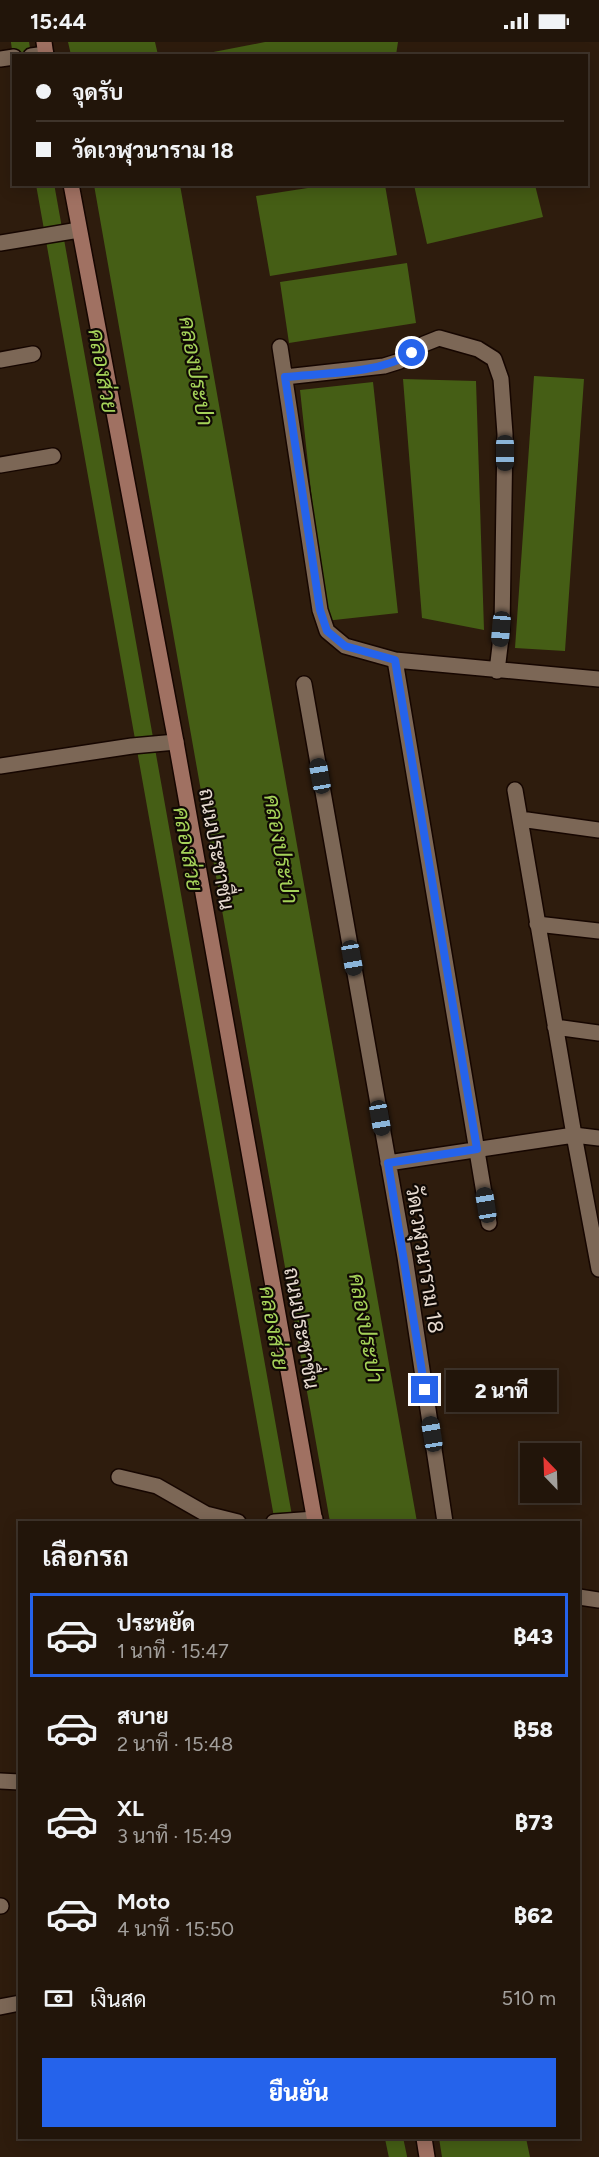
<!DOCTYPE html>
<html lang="th">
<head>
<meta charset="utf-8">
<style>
  body { margin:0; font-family:Figtree,Sarabun,sans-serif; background:#2e2218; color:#f1f3f6; height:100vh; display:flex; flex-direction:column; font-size:22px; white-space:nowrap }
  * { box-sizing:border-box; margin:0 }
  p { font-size:20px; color:#a29f9c }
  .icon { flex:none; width:33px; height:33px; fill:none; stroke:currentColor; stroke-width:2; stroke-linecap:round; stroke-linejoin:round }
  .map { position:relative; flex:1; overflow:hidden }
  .sheet { position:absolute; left:18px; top:1479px; width:562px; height:618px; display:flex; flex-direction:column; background:#22150a; border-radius:0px; box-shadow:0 3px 15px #0003,0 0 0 2px #3f342b }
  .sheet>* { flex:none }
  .banner { position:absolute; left:12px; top:12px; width:576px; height:132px; border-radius:0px; box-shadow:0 3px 15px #0003,0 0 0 2px #3f342b; display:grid; align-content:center; height:132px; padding:0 24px; background:#22150a }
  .needle { width:39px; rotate:337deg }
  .controls { position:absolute; left:520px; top:1401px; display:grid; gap:12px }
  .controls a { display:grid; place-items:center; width:60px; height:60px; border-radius:0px; background:#22150a; box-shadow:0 3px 15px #0003,0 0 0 2px #3f342b; font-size:30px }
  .end { position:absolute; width:27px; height:27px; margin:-14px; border:8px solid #2563eb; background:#fff; box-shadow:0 0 0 3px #fff }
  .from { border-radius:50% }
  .bubble { position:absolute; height:42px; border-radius:0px; background:#22150a; box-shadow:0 3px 15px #0003,0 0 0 2px #3f342b; font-size:20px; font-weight:800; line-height:42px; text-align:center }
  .car { position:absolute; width:18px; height:36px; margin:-18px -9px; border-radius:8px; box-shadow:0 0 4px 2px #0007; background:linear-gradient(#222 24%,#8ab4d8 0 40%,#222 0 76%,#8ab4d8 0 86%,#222 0) }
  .banner b { display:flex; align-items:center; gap:21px; height:57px; font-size:22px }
  .banner b+b { border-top:2px solid #3f342b }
  .banner i { width:15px; height:15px; background:#f1f3f6 }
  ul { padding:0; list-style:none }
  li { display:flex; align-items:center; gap:18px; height:84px; margin:0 12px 9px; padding:0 12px; border:3px solid transparent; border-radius:0px }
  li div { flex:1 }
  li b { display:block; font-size:22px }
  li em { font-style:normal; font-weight:800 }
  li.active { border-color:#2563eb }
  li>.icon { width:54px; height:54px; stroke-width:1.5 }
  h2 { padding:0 24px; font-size:27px; line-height:72px }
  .pay { display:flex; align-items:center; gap:15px; height:66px; padding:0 24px; font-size:22px }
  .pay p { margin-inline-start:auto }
  .cta { display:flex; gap:12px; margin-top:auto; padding:12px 24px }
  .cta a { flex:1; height:69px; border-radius:0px; background:#2563eb; color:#fff; font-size:24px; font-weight:800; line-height:69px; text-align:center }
  .status { display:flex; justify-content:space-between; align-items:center; height:42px; padding:0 30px; background:#22150a; direction:ltr }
  .status svg { height:16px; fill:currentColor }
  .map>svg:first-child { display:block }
  .water { fill:#455e15 }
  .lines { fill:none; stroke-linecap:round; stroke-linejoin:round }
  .canal { stroke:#455e15; stroke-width:18 }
  .street-casing { stroke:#160600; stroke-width:18 }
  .secondary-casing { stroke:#160600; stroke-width:18 }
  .street { stroke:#7c6756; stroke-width:15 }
  .secondary { stroke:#a07162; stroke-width:15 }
  .route { stroke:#2563eb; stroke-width:8 }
  .labels { text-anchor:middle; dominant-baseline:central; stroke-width:4.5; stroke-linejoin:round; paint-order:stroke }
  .street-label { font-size:21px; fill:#e7dbd1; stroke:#100904 }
  .water-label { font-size:22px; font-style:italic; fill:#a5d259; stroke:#100904 }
</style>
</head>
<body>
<div class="status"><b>15:44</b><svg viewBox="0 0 49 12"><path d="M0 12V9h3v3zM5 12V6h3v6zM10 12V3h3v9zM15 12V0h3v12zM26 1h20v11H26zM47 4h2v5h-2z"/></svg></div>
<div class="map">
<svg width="599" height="2115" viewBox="0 0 599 2115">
  <rect width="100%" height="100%" fill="#2e1c0d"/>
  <!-- water -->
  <path class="water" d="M 68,0 L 155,0 L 158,13 L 71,13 Z
    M 265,0 L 398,0 L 396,13 L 198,13 Z
    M 94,143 L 180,143 L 417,1480 L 330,1480 Z
    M 327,143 L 385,143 L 397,213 L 270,234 L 256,154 Z
    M 414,143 L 535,143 L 543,175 L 427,202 Z
    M 407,221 L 416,281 L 289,301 L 280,240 Z
    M 534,334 L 584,337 L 565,609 L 515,606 Z
    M 403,337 L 476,339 L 484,588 L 422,576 Z
    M 373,340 L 398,571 L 325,579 L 300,348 Z
    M 439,2096 L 526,2096 L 530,2115 L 442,2115 Z"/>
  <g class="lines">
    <!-- canal -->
    <path class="canal" d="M 20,0 L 22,14
      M 45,142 L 284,1480
      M 394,2096 L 398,2115"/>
    <!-- street casing -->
    <g class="street-casing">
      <path id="street" d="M 31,14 L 46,12
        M 0,17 L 14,15
        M 0,201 L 79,188
        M 280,305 L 320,568 L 327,589 L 345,604 L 395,618 L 599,637
        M 0,318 L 33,312
        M 285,335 L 384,324 L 400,319 L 424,302 L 439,296 L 478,307 L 494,317 L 501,337 L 505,392 L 502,587 L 497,629
        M 0,423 L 53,414
        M 395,618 L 489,1181
        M 304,642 L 405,1215 L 445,1480
        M 0,724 L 132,704 L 176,700
        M 515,748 L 574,1093 L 599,1227
        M 520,777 L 599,788
        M 537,882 L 599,889
        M 555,985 L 599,991
        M 388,1121 L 574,1093 L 599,1096
        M 119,1435 L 157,1444 L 206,1472 L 238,1480
        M 274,1480 L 315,1477
        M 579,1555 L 599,1558
        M 0,1739 L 20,1740
        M 0,1864 L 1,1864
        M 0,1965 L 20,1961"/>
    </g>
    <!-- secondary casing -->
    <g class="secondary-casing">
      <path id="secondary" d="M 44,0 L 46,14
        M 71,142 L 176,700 L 315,1480
        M 424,2096 L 427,2115"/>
    </g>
    <!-- street -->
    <use href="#street" class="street"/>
    <!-- secondary -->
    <use href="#secondary" class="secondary"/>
  </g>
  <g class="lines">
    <!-- route -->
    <path class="route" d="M 412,311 C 379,332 324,331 285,335 L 320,568 L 327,589 L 345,604 L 395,618 L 477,1107 L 388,1121 L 425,1348"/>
  </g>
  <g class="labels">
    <!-- street labels -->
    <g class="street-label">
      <text transform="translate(217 807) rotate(80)">ถนนประชาชื่น</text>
      <text transform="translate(425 1217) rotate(81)">วัดเวฬุวนาราม 18</text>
      <text transform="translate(302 1286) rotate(80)">ถนนประชาชื่น</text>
    </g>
    <!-- water labels -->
    <g class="water-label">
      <text transform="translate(103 329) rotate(80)">คลองส่วย</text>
      <text transform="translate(196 329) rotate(80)">คลองประปา</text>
      <text transform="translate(188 807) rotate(80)">คลองส่วย</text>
      <text transform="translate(281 807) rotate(80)">คลองประปา</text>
      <text transform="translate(274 1286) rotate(80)">คลองส่วย</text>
      <text transform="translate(366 1286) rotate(80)">คลองประปา</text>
    </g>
  </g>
</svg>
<div class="controls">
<a><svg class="needle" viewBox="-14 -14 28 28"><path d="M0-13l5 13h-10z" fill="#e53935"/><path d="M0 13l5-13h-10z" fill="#a29f9c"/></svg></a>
</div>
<i class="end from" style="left:412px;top:311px"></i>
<i class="end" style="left:425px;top:1348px"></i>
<div class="bubble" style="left:446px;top:1328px;width:111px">2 นาที</div>
<i class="car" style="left:505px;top:411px;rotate:180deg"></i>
<i class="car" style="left:501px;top:587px;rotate:185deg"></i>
<i class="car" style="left:320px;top:734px;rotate:350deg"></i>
<i class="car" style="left:352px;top:916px;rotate:170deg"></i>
<i class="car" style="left:380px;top:1076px;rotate:170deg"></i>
<i class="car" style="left:486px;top:1163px;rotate:351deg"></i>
<i class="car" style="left:432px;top:1392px;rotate:351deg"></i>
<div class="banner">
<b><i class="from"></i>จุดรับ</b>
<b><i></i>วัดเวฬุวนาราม 18</b>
</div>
<section class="sheet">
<h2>เลือกรถ</h2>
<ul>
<li class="active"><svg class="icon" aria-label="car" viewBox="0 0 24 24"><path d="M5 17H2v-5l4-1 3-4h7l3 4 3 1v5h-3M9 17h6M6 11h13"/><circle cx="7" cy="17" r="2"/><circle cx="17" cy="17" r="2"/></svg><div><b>ประหยัด</b><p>1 นาที · 15:47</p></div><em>฿43</em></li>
<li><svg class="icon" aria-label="car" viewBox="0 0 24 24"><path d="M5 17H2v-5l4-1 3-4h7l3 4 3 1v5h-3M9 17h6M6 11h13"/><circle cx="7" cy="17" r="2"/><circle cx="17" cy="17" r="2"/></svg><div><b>สบาย</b><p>2 นาที · 15:48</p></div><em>฿58</em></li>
<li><svg class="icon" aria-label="car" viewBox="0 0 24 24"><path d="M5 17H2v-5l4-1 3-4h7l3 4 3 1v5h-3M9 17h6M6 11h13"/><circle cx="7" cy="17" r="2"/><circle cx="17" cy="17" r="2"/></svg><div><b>XL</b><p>3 นาที · 15:49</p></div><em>฿73</em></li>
<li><svg class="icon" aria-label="car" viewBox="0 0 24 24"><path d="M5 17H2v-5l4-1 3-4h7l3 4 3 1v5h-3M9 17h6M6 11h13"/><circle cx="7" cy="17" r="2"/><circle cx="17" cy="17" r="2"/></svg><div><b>Moto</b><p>4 นาที · 15:50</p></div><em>฿62</em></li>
</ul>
<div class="pay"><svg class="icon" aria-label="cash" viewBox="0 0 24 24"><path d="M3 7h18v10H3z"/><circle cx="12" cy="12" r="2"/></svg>เงินสด<p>510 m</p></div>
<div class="cta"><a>ยืนยัน</a></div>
</section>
</div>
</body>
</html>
